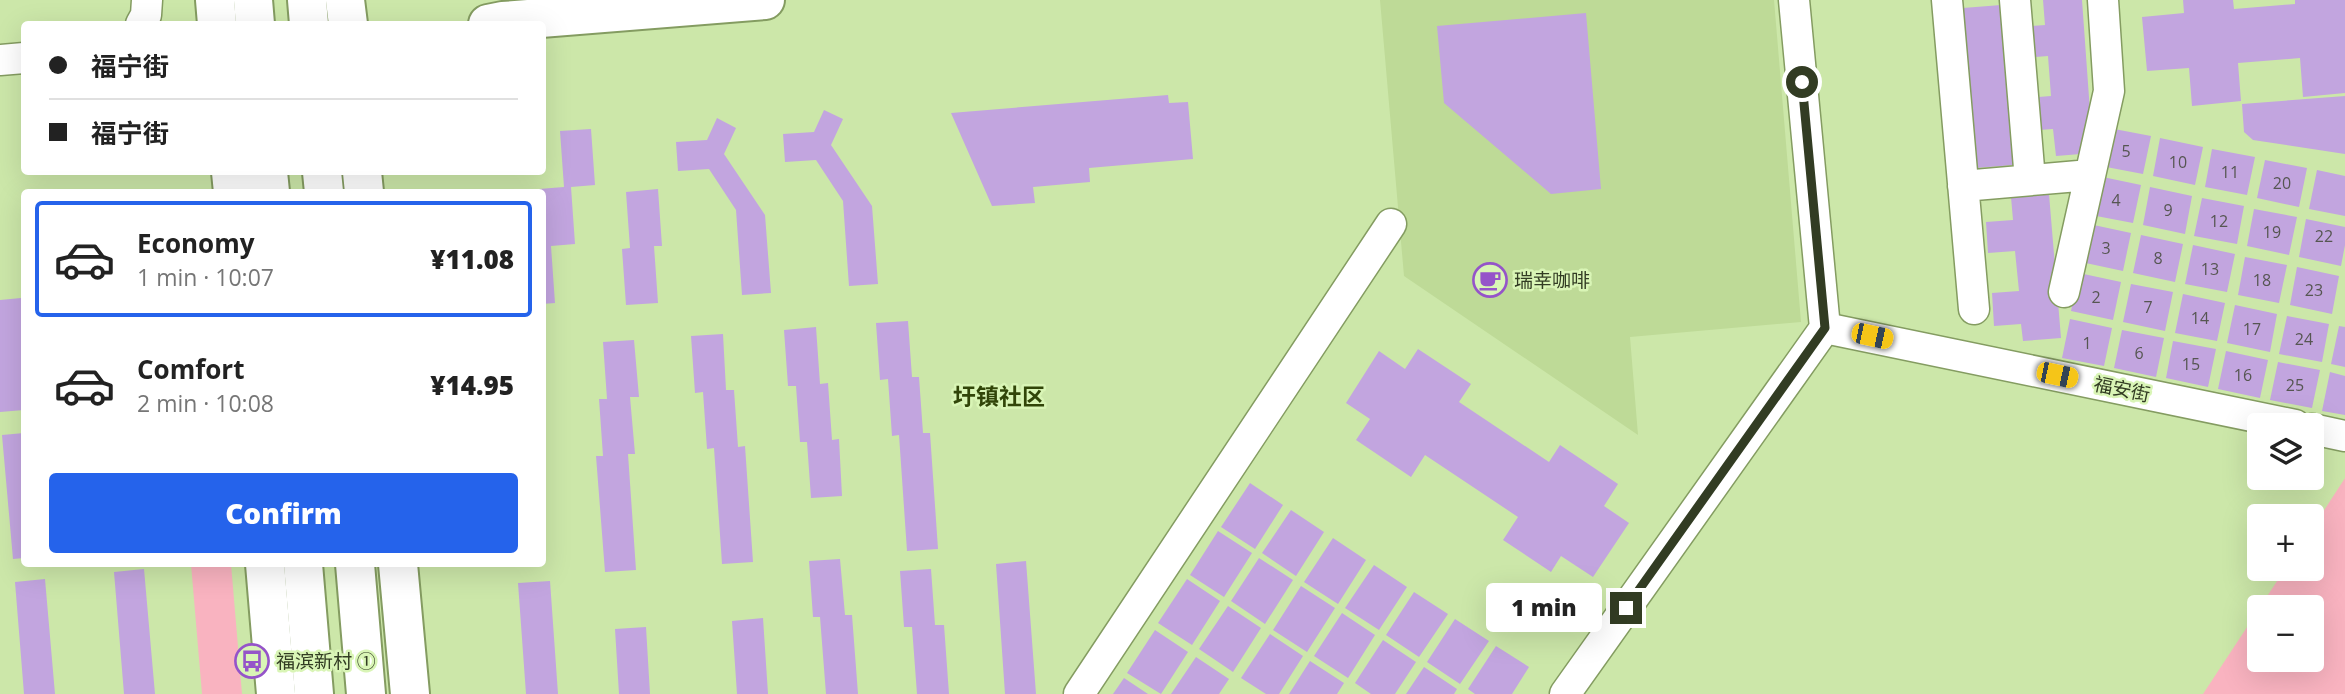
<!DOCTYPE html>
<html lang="en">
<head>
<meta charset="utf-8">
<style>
  body { margin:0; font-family:"Open Sans","Noto Sans SC",sans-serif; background:#f2f2f2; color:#222; height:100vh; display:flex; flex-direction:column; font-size:26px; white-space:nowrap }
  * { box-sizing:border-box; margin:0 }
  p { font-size:23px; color:#767676 }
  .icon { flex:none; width:38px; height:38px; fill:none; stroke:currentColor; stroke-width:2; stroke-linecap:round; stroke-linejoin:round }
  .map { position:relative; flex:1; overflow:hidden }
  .sheet { position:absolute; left:21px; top:189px; width:525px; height:378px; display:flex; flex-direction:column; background:#fff; border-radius:7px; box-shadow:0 7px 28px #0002 }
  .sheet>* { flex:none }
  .top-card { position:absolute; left:21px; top:21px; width:525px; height:154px; border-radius:7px; box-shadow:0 7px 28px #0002; display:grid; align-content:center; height:154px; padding:0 28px; background:#fff }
  .tools { position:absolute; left:2247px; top:413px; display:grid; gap:14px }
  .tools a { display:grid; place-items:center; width:77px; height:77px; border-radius:7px; background:#fff; box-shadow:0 7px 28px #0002; font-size:35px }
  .end { position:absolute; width:32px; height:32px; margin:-16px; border:9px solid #323c23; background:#fff; box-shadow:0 0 0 4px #fff }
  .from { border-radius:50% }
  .bubble { position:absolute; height:49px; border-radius:7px; background:#fff; box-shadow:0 7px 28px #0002; font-size:23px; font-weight:800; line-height:49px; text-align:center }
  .car { position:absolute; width:21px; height:42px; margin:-21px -10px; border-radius:9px; box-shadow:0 0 5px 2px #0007; background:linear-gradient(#f5c518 24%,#345 0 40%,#f5c518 0 76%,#345 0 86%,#f5c518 0) }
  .top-card b { display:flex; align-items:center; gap:24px; height:66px; font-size:26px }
  .top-card b+b { border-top:2px solid #e0e0e0 }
  .top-card i { width:18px; height:18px; background:#222 }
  ul { padding:12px 0 0; list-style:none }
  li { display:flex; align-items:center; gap:21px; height:116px; margin:0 14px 10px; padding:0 14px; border:4px solid transparent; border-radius:7px }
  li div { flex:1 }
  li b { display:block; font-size:26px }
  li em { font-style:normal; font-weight:800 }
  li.current { border-color:#2563eb }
  li>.icon { width:63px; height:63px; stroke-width:1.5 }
  .primary-button { display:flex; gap:14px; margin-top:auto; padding:14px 28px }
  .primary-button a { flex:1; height:80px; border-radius:7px; background:#2563eb; color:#fff; font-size:28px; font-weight:800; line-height:80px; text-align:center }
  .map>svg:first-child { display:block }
  .built { fill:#beda97 }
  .green { fill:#f9b3c0 }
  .building { fill:#c2a5df }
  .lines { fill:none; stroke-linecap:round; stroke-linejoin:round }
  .minor-casing { stroke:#849c61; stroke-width:33 }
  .major-casing { stroke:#849c61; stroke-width:42 }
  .highway-casing { stroke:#849c61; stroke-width:42 }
  .minor { stroke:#fff; stroke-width:30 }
  .major { stroke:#fff; stroke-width:38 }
  .highway { stroke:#fff; stroke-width:38 }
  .route { stroke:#323c23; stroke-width:9 }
  .labels { text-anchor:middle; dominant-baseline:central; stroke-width:5; stroke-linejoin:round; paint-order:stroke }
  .number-label { font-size:16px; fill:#565652 }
  .poi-label { font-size:19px; fill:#323c23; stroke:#d9f5b6; text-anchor:start }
  .street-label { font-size:19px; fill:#323c23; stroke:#d9f5b6 }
  .quarter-label { font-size:23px; font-weight:bold; fill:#314508; stroke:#d9f5b6 }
</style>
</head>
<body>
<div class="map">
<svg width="2345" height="694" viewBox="0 0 2345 694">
  <rect width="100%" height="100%" fill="#cce7a9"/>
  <!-- built -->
  <path class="built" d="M 1380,0 L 1774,0 L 1801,322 L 1630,337 L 1638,435 L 1404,276 Z"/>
  <!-- green -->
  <path class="green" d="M 2345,478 L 2345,694 L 2203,694 L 2259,609 L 2259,660 L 2312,660 L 2312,607 L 2260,607 L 2285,569 L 2312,569 L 2312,529 Z
    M 191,564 L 231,564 L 242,694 L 202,694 Z"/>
  <!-- building -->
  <path class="building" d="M 2043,0 L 2082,0 L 2093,153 L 2056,156 L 2053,129 L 2026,131 L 2024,98 L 2051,96 L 2048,56 L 2020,58 L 2018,27 L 2045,25 Z
    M 2183,0 L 2233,0 L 2234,9 L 2295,4 L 2295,0 L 2345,0 L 2345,93 L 2303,97 L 2300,58 L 2238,63 L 2241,101 L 2192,106 L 2189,68 L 2147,71 L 2142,17 L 2184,13 Z
    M 2001,5 L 2014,165 L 1976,168 L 1963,8 Z
    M 1586,13 L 1601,189 L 1551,194 L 1444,103 L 1437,26 Z
    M 1168,95 L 1169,103 L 1188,102 L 1193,159 L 1089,168 L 1090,182 L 1033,187 L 1035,203 L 992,206 L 951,113 Z
    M 2345,96 L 2345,154 L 2253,140 L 2244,132 L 2242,104 Z
    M 824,110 L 843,119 L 831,145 L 872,206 L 878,284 L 849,286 L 843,201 L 816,160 L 785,162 L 783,134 L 814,132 Z
    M 717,118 L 736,128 L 724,154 L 765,215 L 771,293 L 742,295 L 736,210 L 709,169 L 678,171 L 676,142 L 707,140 Z
    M 2109,128 L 2151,136 L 2143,174 L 2101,166 Z
    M 591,129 L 595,185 L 571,187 L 575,244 L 551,246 L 555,303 L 542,304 L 542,192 L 540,192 L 539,189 L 564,187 L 560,131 Z
    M 2160,138 L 2203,147 L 2195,185 L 2153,176 Z
    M 2212,149 L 2255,157 L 2247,195 L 2205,187 Z
    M 2265,160 L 2307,168 L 2299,207 L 2257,198 Z
    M 2317,170 L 2345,176 L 2345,216 L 2309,209 Z
    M 2098,176 L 2141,185 L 2133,223 L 2091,215 Z
    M 2150,187 L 2192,196 L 2185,234 L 2143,225 Z
    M 658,189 L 662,246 L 654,246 L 658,303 L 626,305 L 622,249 L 630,248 L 626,192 Z
    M 2049,194 L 2061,338 L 2023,341 L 2021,324 L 1994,326 L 1992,293 L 2019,291 L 2015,251 L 1988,253 L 1986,222 L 2013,220 L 2011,197 Z
    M 2202,198 L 2244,206 L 2237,244 L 2194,236 Z
    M 2254,209 L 2297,217 L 2289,255 L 2247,246 Z
    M 2306,219 L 2345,227 L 2345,245 L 2341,266 L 2299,257 Z
    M 2089,224 L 2131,233 L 2123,271 L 2081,262 Z
    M 2141,235 L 2183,244 L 2175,282 L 2133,273 Z
    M 2193,245 L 2235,254 L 2227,292 L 2185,284 Z
    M 2245,257 L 2287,265 L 2279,303 L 2238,295 Z
    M 2297,267 L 2339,276 L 2332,314 L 2290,305 Z
    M 2079,273 L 2121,282 L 2113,320 L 2071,311 Z
    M 2131,284 L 2173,292 L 2165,331 L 2123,322 Z
    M 2183,294 L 2225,303 L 2217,341 L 2175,333 Z
    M 21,298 L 24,333 L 24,410 L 0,412 L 0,300 Z
    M 2235,305 L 2277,314 L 2270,352 L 2227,343 Z
    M 2287,316 L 2329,324 L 2322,362 L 2279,354 Z
    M 2070,319 L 2112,328 L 2104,366 L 2062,358 Z
    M 908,321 L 912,377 L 919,377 L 923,433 L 930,433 L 938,549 L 907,551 L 899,435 L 892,436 L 888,379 L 880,380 L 876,323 Z
    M 2339,326 L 2345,327 L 2345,367 L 2331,364 Z
    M 816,327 L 820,384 L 828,383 L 832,440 L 839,439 L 842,496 L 811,498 L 807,442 L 800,442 L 796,386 L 788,386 L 784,330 Z
    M 2122,330 L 2164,338 L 2156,377 L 2114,368 Z
    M 723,334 L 726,390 L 734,390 L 738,447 L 745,446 L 753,562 L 722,564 L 714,448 L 707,449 L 703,392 L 695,393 L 691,336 Z
    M 634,340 L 639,397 L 630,397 L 635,454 L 628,454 L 636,570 L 605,572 L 596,456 L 603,456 L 599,399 L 607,399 L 603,342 Z
    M 2173,341 L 2216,349 L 2208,387 L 2166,378 Z
    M 1418,349 L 1471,384 L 1459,402 L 1549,462 L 1560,445 L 1618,484 L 1604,506 L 1629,523 L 1593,577 L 1561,556 L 1551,572 L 1503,540 L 1518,517 L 1425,455 L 1411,477 L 1356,440 L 1370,419 L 1346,403 L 1379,351 L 1405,369 Z
    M 2226,351 L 2268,360 L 2260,398 L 2218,389 Z
    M 2278,362 L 2320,370 L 2312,408 L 2270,400 Z
    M 2330,372 L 2345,376 L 2345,415 L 2322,411 Z
    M 24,433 L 24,558 L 13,559 L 2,435 Z
    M 1250,483 L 1283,505 L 1255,549 L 1221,527 Z
    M 1291,510 L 1324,532 L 1296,576 L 1262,553 Z
    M 1218,531 L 1252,553 L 1224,597 L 1190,575 Z
    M 1333,538 L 1366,560 L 1338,604 L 1304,582 Z
    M 1259,558 L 1293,580 L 1265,624 L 1231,601 Z
    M 840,559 L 845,615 L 852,615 L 858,694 L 826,694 L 820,617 L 813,617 L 809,561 Z
    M 1026,561 L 1036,694 L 1005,694 L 996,564 Z
    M 1374,565 L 1407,587 L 1379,630 L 1345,608 Z
    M 144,569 L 155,694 L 124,694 L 114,572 Z
    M 931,569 L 935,625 L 944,625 L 949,694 L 917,694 L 912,627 L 904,627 L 900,571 Z
    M 45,579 L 55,694 L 24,694 L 15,582 Z
    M 1187,579 L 1220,601 L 1192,645 L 1158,623 Z
    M 550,581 L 558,694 L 526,694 L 518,583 Z
    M 1301,586 L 1335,608 L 1307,652 L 1273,630 Z
    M 1414,592 L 1448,614 L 1419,657 L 1386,635 Z
    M 1228,606 L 1261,628 L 1233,672 L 1199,649 Z
    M 1342,613 L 1375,635 L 1348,678 L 1314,656 Z
    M 763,618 L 768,694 L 737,694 L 732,621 Z
    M 1455,619 L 1489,641 L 1460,684 L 1427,662 Z
    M 646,627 L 650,694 L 619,694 L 615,629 Z
    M 1155,630 L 1188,652 L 1161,694 L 1127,673 Z
    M 1270,634 L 1303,656 L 1279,694 L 1266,694 L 1241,678 Z
    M 1383,640 L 1416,662 L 1395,694 L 1371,694 L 1355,683 Z
    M 1496,646 L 1529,667 L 1512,694 L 1475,694 L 1468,689 Z
    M 1196,657 L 1229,679 L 1219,694 L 1171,694 Z
    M 1310,661 L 1344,683 L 1337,694 L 1289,694 Z
    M 1424,667 L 1457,689 L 1454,694 L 1406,694 Z
    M 1124,678 L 1148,694 L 1113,694 Z"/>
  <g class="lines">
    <!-- minor casing -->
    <g class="minor-casing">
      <path id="minor" d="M 1947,0 L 1974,309
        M 2015,0 L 2030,180
        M 141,24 L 146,15 L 147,0
        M 0,60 L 24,58
        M 1963,186 L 2090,175
        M 2064,292 L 2109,91 L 2103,0
        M 1825,328 L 2295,425
        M 2312,429 L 2345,436
        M 1079,694 L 1391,224
        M 1565,694 L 1825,328 L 1794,0"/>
    </g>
    <!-- major casing -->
    <g class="major-casing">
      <path id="major" d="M 215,0 L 217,24
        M 345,0 L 348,24
        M 488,24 L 503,21 L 765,0
        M 231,172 L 233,192
        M 362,172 L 364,192
        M 265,564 L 276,694
        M 398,564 L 410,694"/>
    </g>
    <!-- highway casing -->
    <g class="highway-casing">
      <path id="highway" d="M 253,0 L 255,24
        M 307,0 L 309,24
        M 268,172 L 270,192
        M 322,172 L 324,192
        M 303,564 L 314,694
        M 355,564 L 366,694"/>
    </g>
    <!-- minor -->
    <use href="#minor" class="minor"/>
    <!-- major -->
    <use href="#major" class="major"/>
    <!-- highway -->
    <use href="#highway" class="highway"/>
  </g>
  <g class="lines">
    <!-- route -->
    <path class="route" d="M 1626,608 L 1825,328 L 1802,82"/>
  </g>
  <!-- icons -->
  <defs>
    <g id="cafe-ring" transform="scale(1.75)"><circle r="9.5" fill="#d9f5b6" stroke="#9554c9" stroke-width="1.5"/><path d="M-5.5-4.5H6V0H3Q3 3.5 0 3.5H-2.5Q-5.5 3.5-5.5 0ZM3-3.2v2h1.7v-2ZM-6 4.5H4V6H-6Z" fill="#9554c9"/></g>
    <g id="bus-ring" transform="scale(1.75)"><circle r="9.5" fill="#d9f5b6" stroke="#9554c9" stroke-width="1.5"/><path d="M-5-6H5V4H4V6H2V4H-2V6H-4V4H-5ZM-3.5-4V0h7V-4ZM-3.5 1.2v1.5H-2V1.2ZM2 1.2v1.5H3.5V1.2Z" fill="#9554c9"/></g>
  </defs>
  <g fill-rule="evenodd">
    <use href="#cafe-ring" x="1490" y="280"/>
    <use href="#bus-ring" x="252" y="661"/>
  </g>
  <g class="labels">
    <!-- number labels -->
    <g class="number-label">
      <text x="2126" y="151">5</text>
      <text x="2178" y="162">10</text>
      <text x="2230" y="172">11</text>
      <text x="2282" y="183">20</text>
      <text x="2116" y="200">4</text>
      <text x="2168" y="210">9</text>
      <text x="2219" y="221">12</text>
      <text x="2272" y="232">19</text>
      <text x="2324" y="236">22</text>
      <text x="2106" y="248">3</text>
      <text x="2158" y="258">8</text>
      <text x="2210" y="269">13</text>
      <text x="2262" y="280">18</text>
      <text x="2314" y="290">23</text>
      <text x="2096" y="297">2</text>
      <text x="2148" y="307">7</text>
      <text x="2200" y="318">14</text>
      <text x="2252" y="329">17</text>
      <text x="2304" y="339">24</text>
      <text x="2087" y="343">1</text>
      <text x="2139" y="353">6</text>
      <text x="2191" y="364">15</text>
      <text x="2243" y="375">16</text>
      <text x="2295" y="385">25</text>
    </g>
    <!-- poi labels -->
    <g class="poi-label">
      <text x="1514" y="280">瑞幸咖啡</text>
      <text x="276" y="661">福滨新村 ①</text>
    </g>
    <!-- street labels -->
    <g class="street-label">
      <text transform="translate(2122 389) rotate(12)">福安街</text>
    </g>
    <!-- quarter labels -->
    <g class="quarter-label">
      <text x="999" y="396">圩镇社区</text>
    </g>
  </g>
</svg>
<div class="tools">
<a><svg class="icon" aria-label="layers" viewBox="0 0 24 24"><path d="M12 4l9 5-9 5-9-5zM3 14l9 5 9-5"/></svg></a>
<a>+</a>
<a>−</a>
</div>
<i class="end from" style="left:1802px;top:82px"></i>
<i class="end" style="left:1626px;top:608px"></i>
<div class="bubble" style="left:1486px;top:583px;width:116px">1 min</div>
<i class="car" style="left:1872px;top:336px;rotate:102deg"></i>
<i class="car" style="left:2057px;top:375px;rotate:102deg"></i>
<div class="top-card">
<b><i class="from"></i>福宁街</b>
<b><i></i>福宁街</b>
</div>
<section class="sheet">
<ul>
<li class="current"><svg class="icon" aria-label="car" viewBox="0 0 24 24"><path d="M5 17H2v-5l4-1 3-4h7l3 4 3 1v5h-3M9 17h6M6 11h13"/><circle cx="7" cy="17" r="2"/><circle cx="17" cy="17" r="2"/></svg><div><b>Economy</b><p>1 min · 10:07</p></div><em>¥11.08</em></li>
<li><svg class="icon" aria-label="car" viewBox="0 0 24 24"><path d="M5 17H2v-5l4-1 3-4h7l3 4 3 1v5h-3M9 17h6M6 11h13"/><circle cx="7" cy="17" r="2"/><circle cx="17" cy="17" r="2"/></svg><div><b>Comfort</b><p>2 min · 10:08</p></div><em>¥14.95</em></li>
</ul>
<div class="primary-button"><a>Confirm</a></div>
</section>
</div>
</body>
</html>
